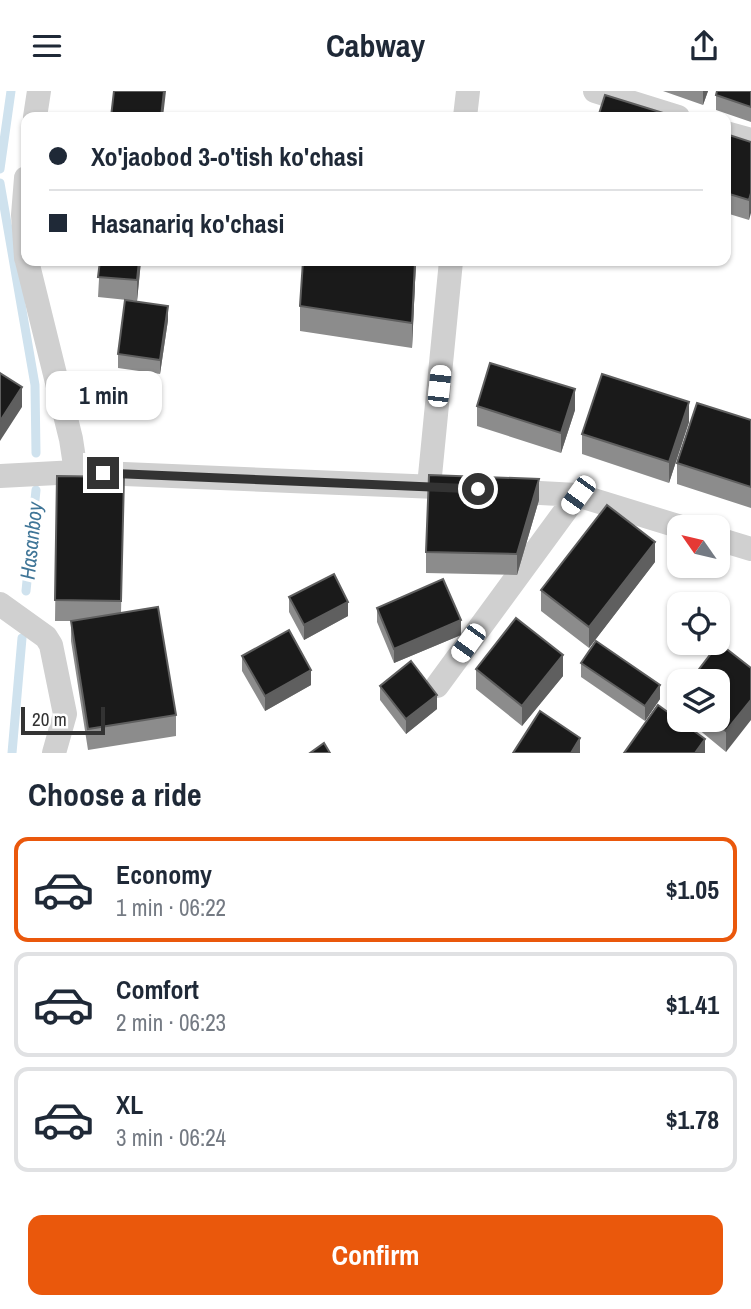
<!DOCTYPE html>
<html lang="en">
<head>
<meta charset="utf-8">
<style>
  body { margin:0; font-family:"Archivo Narrow",sans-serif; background:#f2f2f3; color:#1f2937; height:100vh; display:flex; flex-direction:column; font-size:26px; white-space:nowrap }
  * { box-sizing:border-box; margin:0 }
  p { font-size:23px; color:#747a83 }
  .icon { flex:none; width:38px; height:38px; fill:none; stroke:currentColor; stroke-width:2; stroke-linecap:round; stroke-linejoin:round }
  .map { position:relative; height:662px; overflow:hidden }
  .panel { display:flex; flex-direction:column; background:#fff; flex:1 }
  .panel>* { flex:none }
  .hud { position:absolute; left:21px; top:21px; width:710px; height:154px; border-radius:14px; box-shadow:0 2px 5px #0004; display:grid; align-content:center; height:154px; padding:0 28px; background:#fff }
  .needle { width:46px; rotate:304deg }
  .buttons { position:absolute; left:667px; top:424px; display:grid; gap:14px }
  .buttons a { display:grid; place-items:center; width:63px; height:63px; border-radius:14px; background:#fff; box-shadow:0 2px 5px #0004; font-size:35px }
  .scale { position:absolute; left:21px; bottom:18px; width:84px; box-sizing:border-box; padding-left:7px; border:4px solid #333; border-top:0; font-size:19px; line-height:24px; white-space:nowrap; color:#333; -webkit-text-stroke:5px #fff; paint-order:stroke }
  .end { position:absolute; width:32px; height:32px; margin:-16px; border:9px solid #333; background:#fff; box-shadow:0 0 0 4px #fff }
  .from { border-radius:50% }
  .bubble { position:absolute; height:49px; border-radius:14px; background:#fff; box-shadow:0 2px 5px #0004; font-size:23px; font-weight:700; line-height:49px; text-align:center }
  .car { position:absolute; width:21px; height:42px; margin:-21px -10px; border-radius:9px; box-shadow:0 0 5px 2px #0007; background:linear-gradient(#fff 24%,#345 0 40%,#fff 0 76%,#345 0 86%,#fff 0) }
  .hud b { display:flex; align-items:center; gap:24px; height:66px; font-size:26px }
  .hud b+b { border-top:2px solid #e0e1e3 }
  .hud i { width:18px; height:18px; background:#1f2937 }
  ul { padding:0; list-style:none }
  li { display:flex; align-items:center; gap:21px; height:105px; margin:0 14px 10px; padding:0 14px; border:4px solid #e0e1e3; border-radius:14px }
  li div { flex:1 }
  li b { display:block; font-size:26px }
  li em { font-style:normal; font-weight:700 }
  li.selected { border-color:#ea580c }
  li>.icon { width:63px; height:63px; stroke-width:1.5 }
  h2 { padding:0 28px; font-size:32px; line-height:84px }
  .primary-button { display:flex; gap:14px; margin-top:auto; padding:14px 28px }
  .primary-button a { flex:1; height:80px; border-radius:14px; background:#ea580c; color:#fff; font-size:28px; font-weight:700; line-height:80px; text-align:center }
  header { display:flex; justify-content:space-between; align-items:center; height:91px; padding:0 28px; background:#fff; font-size:32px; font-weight:700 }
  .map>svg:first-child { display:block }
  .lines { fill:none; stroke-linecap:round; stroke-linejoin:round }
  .stream { stroke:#cfe2ee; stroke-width:9 }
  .minor { stroke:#d0d0d0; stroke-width:24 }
  .wall { fill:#8c8c8c }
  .shaded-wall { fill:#5f5f5f }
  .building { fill:#1a1a1a; stroke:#5f5f5f; stroke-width:2 }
  .route { stroke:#333; stroke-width:9 }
  .labels { text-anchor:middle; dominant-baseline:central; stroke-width:7; stroke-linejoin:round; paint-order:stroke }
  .water-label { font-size:21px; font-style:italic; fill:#3f7597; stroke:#fff }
</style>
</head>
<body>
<header><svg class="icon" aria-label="menu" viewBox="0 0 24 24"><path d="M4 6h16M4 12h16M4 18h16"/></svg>Cabway<svg class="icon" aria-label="share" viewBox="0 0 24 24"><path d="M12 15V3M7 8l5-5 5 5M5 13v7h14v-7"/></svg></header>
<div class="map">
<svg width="751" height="662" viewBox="0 0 751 662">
  <rect width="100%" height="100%" fill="#fff"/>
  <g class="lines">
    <!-- stream -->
    <path class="stream" d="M 0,78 L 11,0
      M 0,92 L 35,294 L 36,362
      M 26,500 L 36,399
      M 12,662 L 22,547"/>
    <!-- minor -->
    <path class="minor" d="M 595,0 L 678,26
      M 35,26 L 39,0
      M 465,26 L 468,0
      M 726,42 L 751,49
      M 26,87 L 23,124 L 26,167
      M 27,170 L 71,348 L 76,381
      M 0,385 L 76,381 L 461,397
      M 429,395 L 451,170
      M 504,400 L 577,404 L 681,436
      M 718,448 L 751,458
      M 0,513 L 46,546 L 51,554 L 65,623 L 54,662
      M 437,595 L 577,404"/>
  </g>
  <!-- wall -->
  <path class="wall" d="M 663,0 L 708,0 L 703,14 Z
    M 751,0 L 751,31 L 716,19 L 716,4 Z
    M 726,43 L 751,51 L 749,129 L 726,122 Z
    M 100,170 L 141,170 L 137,210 L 98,206 Z
    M 416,170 L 412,257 L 300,240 L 300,215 Z
    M 168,229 L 160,283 L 118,277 L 118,263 Z
    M 477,315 L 575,319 L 561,362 L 477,335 Z
    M 751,329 L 751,417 L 677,393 L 677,372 Z
    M 689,331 L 669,392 L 582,363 L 582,343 Z
    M 57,385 L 124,386 L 121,522 L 176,624 L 176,645 L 88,659 L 71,550 L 71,530 L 55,530 Z
    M 539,409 L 517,484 L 426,482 L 426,461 Z
    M 655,471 L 589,557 L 541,520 L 541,499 Z
    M 289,506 L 348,525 L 304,549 L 289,521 Z
    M 377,517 L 461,544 L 394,572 L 377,531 Z
    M 242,565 L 311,594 L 265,620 L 242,580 Z
    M 581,572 L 660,608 L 645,630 L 581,586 Z
    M 751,577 L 726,661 L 686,628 L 718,628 Z
    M 476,578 L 563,585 L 522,635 L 476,598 Z
    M 380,595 L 437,618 L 406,643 L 380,609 Z"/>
  <!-- shaded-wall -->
  <path class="shaded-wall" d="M 164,0 L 166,0 L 163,26 L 161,26 Z
    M 703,0 L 708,0 L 703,14 Z
    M 751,102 L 751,122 L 749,129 L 749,109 Z
    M 139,170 L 141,170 L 137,210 L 137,189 Z
    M 415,170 L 416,170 L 412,257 L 412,232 Z
    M 168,215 L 168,229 L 160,283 L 160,269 Z
    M 22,296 L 22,316 L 0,350 L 0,330 Z
    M 575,298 L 575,319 L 561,362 L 561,342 Z
    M 689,311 L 689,331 L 669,392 L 669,371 Z
    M 539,388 L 539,409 L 517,484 L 517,463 Z
    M 655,451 L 655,471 L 589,557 L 589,536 Z
    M 348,511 L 348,525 L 304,549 L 304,534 Z
    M 461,529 L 461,544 L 394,572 L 394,558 Z
    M 563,564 L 563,585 L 522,635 L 522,615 Z
    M 311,579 L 311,594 L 265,620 L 265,605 Z
    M 660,594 L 660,608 L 645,630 L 645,615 Z
    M 437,604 L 437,618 L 406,643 L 406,628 Z
    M 751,609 L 751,629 L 726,661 L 726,640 Z
    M 580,647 L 580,662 L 571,662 Z
    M 705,648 L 705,662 L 695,662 Z"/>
  <!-- building -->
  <path class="building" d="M 114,0 L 164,0 L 161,26 L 111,26 Z
    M 717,0 L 751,0 L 751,16 L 716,4 Z
    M 605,4 L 676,26 L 598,26 Z
    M 726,43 L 751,51 L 751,102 L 749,109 L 726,102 Z
    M 100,170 L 139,170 L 137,189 L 98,186 Z
    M 303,170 L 415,170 L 412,232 L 300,215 Z
    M 125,209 L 168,215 L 160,269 L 118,263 Z
    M 490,272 L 575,298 L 561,342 L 477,315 Z
    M 0,282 L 22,296 L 0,330 Z
    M 602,283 L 689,311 L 669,371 L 582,343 Z
    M 697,312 L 751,329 L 751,396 L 677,372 Z
    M 429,384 L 539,388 L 517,463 L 426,461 Z
    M 57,385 L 124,386 L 121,510 L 55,509 Z
    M 607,414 L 655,451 L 589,536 L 541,499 Z
    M 334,483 L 348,511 L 304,534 L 289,506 Z
    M 443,488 L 461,529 L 394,558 L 377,517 Z
    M 158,516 L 176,624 L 88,638 L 71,530 Z
    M 516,527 L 563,564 L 522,615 L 476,578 Z
    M 289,539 L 311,579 L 265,605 L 242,565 Z
    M 596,550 L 660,594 L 645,615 L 581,572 Z
    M 719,552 L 751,577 L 751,609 L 726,640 L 711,628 L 718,628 L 718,590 L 690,590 Z
    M 411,570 L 437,604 L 406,628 L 380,595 Z
    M 658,614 L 705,648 L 695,662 L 624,662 Z
    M 540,620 L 580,647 L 571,662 L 513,662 Z
    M 324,652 L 330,662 L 310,662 Z"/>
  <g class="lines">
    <!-- route -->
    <path class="route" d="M 103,382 L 478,398"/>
  </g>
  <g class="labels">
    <!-- water labels -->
    <g class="water-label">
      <text transform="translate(31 450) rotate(-84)">Hasanboy</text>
    </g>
  </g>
</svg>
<div class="buttons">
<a><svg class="needle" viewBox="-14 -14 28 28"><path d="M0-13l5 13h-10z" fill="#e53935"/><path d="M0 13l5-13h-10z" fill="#747a83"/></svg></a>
<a><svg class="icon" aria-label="locate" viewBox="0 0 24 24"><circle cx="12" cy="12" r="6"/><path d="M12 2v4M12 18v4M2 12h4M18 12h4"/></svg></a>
<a><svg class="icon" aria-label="layers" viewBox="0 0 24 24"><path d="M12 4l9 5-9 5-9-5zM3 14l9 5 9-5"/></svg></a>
</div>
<div class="scale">20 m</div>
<i class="end from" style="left:478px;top:398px"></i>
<i class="end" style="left:103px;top:382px"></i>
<div class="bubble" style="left:46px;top:280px;width:116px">1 min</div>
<i class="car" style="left:439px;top:295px;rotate:6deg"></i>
<i class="car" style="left:578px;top:404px;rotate:216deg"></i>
<i class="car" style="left:468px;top:552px;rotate:216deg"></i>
<div class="hud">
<b><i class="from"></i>Xo'jaobod 3-o'tish ko'chasi</b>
<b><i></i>Hasanariq ko'chasi</b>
</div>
</div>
<section class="panel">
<h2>Choose a ride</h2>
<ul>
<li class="selected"><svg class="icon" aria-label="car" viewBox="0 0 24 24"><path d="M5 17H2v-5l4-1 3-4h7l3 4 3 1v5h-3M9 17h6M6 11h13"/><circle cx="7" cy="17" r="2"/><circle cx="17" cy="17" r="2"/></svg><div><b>Economy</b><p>1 min · 06:22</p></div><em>$1.05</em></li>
<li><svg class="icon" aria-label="car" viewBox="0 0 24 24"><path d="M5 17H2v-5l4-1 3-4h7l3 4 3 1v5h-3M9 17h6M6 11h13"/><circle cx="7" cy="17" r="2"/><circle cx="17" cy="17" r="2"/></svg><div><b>Comfort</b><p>2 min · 06:23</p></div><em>$1.41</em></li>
<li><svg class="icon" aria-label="car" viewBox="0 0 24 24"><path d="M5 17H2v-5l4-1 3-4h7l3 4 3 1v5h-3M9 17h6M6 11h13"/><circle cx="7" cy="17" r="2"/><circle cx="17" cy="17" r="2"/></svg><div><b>XL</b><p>3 min · 06:24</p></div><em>$1.78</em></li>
</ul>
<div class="primary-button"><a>Confirm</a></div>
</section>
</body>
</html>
